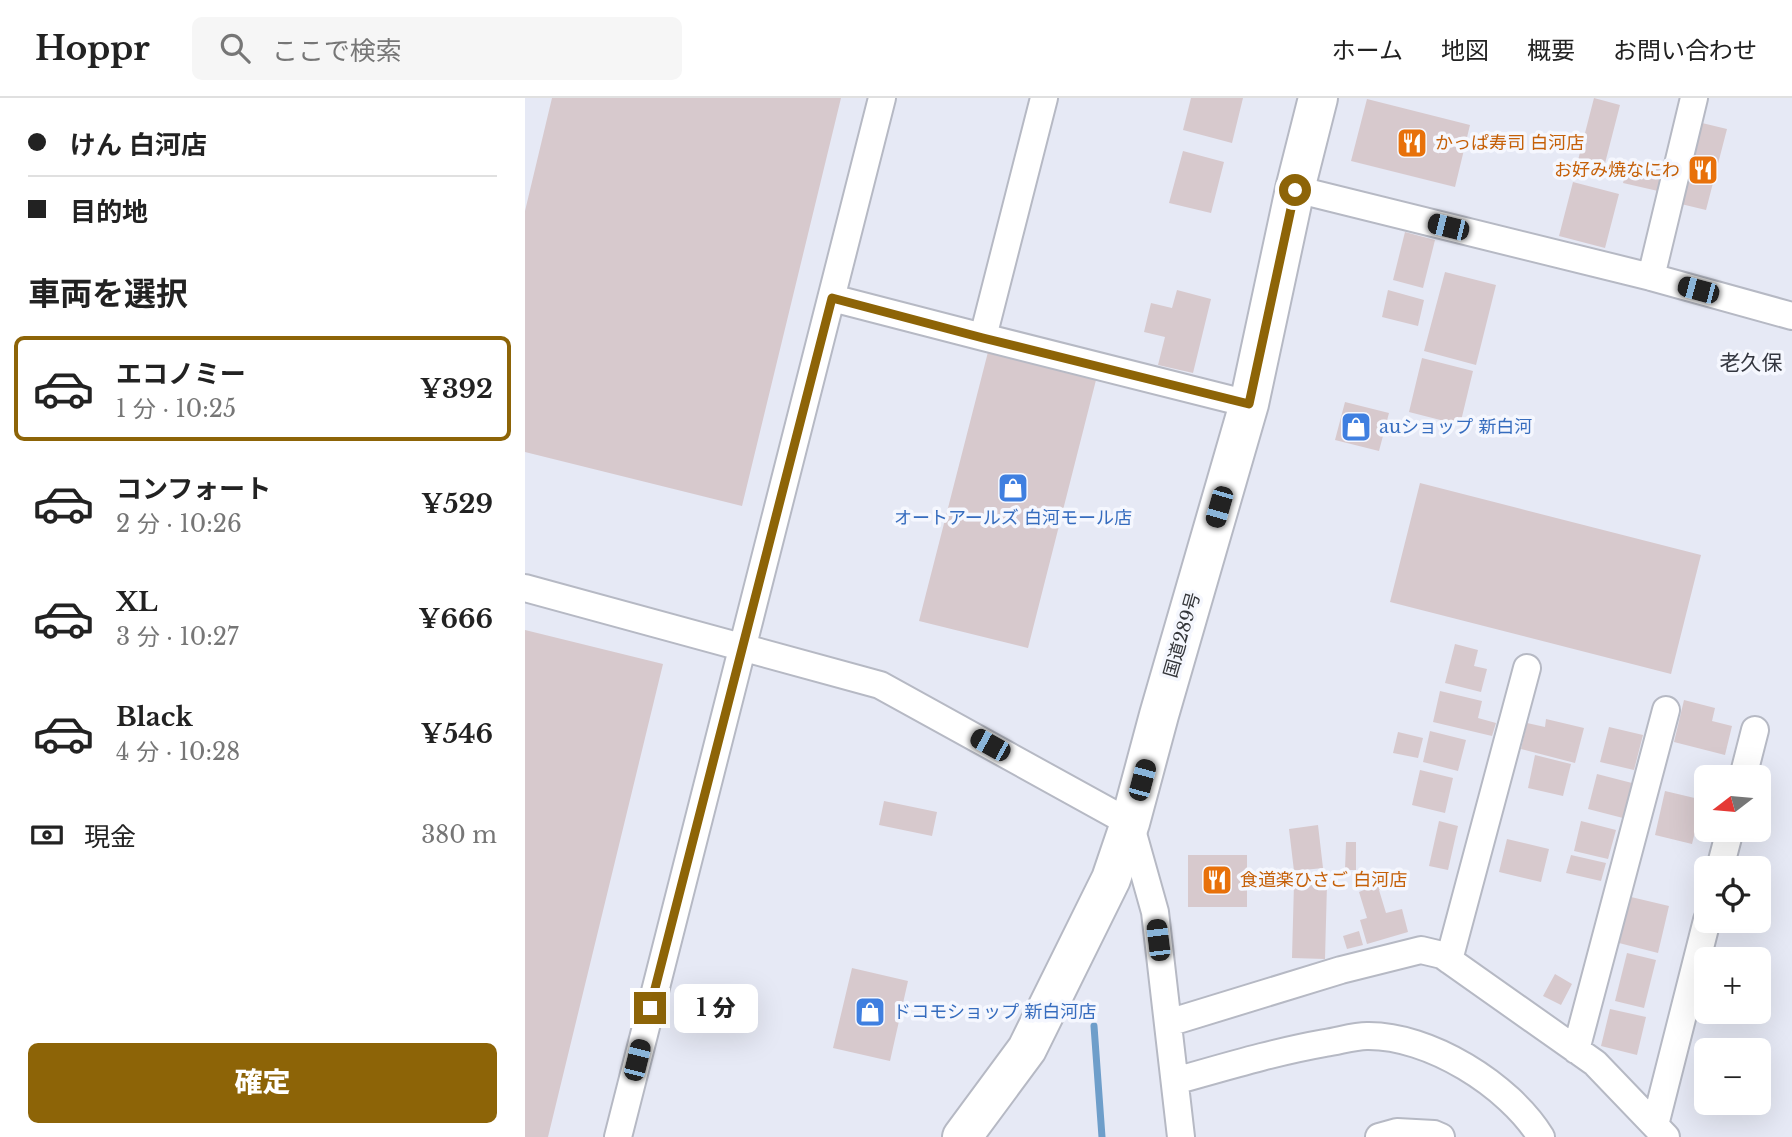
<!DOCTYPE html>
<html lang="ja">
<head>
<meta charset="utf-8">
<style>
  body { margin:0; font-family:"Libre Baskerville","Noto Sans JP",serif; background:#f6f6f6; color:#222; height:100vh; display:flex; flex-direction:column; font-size:26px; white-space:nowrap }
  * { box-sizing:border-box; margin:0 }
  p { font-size:23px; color:#767676 }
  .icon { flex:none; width:38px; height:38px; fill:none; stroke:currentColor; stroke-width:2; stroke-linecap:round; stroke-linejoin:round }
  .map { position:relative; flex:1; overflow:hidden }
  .sheet { display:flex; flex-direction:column; background:#fff; width:525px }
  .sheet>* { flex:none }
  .guide { display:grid; align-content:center; height:154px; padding:0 28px; background:#fff }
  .needle { width:46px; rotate:254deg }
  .controls { position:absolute; left:1169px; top:667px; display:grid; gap:14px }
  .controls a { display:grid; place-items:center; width:77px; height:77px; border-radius:10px; background:#fff; box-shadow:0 7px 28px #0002; font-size:35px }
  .end { position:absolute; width:32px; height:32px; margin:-16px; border:9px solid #8d6407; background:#fff; box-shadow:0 0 0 4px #fff }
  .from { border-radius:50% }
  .bubble { position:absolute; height:49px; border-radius:10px; background:#fff; box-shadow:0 7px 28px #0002; font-size:23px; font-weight:800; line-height:49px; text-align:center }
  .car { position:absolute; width:21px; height:42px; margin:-21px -10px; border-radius:9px; box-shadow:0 0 5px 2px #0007; background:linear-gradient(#222 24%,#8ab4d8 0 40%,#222 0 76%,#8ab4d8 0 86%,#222 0) }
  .guide b { display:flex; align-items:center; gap:24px; height:66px; font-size:26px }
  .guide b+b { border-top:2px solid #e0e0e0 }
  .guide i { width:18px; height:18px; background:#222 }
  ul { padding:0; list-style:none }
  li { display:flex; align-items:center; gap:21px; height:105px; margin:0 14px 10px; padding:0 14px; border:4px solid transparent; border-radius:10px }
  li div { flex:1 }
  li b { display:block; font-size:26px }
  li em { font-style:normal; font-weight:800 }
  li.on { border-color:#8d6407 }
  li>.icon { width:63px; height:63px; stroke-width:1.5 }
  h2 { padding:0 28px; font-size:32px; line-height:84px }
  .pay { display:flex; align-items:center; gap:18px; height:77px; padding:0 28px; font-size:26px }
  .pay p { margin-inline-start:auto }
  .primary-button { display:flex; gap:14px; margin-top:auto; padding:14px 28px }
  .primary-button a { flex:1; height:80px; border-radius:10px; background:#8d6407; color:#fff; font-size:28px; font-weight:800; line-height:80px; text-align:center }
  header { display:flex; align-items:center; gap:42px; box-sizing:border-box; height:98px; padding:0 35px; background:#fff; border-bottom:2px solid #e0e0e0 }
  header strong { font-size:33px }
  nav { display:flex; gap:38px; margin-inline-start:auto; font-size:24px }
  .search { width:490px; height:63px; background:#f6f6f6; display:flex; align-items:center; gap:18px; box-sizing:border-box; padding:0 24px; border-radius:10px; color:#767676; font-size:26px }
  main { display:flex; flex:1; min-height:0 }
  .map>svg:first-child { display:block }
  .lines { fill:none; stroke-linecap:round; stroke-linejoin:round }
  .stream { stroke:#6e9eca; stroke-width:7 }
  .building { fill:#d7c9cd }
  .minor-casing { stroke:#b6b9c4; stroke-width:30 }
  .highway-casing { stroke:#b6b9c4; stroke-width:42 }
  .minor { stroke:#fff; stroke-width:26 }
  .highway { stroke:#fff; stroke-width:38 }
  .route { stroke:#8d6407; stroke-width:9 }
  .labels { text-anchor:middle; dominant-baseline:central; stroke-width:7; stroke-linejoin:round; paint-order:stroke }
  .food-label { font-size:18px; fill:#c56008; stroke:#f5f7fe; text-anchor:start }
  .shop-label { font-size:18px; fill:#366cbe; stroke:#f5f7fe; text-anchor:start }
  .street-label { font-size:18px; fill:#34363a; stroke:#f5f7fe }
  .quarter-label { font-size:21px; fill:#33363f; stroke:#f5f7fe }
</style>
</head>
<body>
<header>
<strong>Hoppr</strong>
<div class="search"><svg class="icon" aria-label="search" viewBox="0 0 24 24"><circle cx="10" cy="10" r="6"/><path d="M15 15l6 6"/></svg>ここで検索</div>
<nav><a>ホーム</a><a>地図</a><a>概要</a><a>お問い合わせ</a></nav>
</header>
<main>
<section class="sheet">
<div class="guide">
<b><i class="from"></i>けん 白河店</b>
<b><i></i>目的地</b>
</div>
<h2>車両を選択</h2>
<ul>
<li class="on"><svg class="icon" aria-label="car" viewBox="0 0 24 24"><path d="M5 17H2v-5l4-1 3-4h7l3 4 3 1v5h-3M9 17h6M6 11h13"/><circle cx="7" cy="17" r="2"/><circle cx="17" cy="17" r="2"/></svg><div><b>エコノミー</b><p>1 分 · 10:25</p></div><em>¥392</em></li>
<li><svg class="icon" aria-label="car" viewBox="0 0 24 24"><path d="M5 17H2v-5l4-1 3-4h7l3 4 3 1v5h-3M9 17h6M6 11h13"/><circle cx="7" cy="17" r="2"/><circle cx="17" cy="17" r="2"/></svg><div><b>コンフォート</b><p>2 分 · 10:26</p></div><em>¥529</em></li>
<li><svg class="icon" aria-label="car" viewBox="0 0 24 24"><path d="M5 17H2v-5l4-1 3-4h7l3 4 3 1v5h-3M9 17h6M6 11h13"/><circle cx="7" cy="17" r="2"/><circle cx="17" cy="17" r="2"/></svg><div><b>XL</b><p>3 分 · 10:27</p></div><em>¥666</em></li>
<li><svg class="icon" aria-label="car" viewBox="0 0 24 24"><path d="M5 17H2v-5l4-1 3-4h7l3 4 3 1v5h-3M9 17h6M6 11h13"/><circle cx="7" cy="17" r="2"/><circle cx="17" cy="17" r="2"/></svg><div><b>Black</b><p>4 分 · 10:28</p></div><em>¥546</em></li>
</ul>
<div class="pay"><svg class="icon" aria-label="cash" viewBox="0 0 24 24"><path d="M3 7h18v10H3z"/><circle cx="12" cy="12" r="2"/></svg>現金<p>380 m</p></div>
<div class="primary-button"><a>確定</a></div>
</section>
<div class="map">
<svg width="1267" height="1039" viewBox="0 0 1267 1039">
  <rect width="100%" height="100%" fill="#e6e9f5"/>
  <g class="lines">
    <!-- stream -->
    <path class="stream" d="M 569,928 L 577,1039"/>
  </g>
  <!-- building -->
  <path class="building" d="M 27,0 L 316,0 L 217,408 L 0,354 L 0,113 Z
    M 666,0 L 718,0 L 707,45 L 658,32 Z
    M 1069,0 L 1095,7 L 1077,77 L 1051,70 Z
    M 842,1 L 945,27 L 930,89 L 826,63 Z
    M 1177,25 L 1202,31 L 1181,112 L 1156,106 Z
    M 658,53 L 699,64 L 686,115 L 644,105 Z
    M 1104,63 L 1138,72 L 1133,93 L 1098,85 Z
    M 1048,84 L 1094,96 L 1080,150 L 1034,138 Z
    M 880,134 L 910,142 L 898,190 L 868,182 Z
    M 920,174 L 971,187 L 951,267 L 899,253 Z
    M 652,192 L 686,201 L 668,275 L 633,267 L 640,239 L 619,234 L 626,205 L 647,210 Z
    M 863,192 L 899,202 L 893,228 L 857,219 Z
    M 463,254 L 571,282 L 503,550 L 394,523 Z
    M 897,260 L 948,273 L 935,327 L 884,314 Z
    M 820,304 L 864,315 L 854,353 L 810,342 Z
    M 895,385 L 1176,457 L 1146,576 L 865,504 Z
    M 0,532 L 138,566 L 23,1039 L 0,1039 Z
    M 930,546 L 953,552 L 949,568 L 962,571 L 956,594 L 920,585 Z
    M 915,593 L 957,603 L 953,620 L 971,625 L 967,638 L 908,624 Z
    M 1159,602 L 1190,610 L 1187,623 L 1207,628 L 1200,657 L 1149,644 Z
    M 1021,621 L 1059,630 L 1050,665 L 996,651 L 1002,625 L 1020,629 Z
    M 1084,629 L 1118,637 L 1109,672 L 1075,664 Z
    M 905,633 L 941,642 L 933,673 L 898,664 Z
    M 873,634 L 898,640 L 893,660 L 868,655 Z
    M 1010,657 L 1046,666 L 1038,698 L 1003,690 Z
    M 895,672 L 928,680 L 920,715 L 887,707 Z
    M 1072,676 L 1107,685 L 1098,720 L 1063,711 Z
    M 1140,693 L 1178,702 L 1167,746 L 1130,737 Z
    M 359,703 L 412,714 L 407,738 L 354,727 Z
    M 914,723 L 933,728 L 923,772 L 904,768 Z
    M 1056,723 L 1091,732 L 1083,761 L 1049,753 Z
    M 793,727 L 798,770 L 769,773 L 764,731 Z
    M 982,741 L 1024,751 L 1016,784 L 974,774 Z
    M 821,744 L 831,744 L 831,772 L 820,772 Z
    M 663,757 L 722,757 L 722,809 L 663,809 Z
    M 1046,757 L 1081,765 L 1076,783 L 1041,775 Z
    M 858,783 L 860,791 L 854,792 L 861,815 L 877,811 L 883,834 L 842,846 L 835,822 L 842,820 L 834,794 L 839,792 L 838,788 Z
    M 769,785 L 802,786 L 800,861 L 767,860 Z
    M 1106,799 L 1144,808 L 1133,855 L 1094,845 Z
    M 834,833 L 838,847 L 822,851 L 818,838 Z
    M 1102,855 L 1131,862 L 1119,910 L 1090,903 Z
    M 327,870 L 383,883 L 365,963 L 308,950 Z
    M 1030,876 L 1047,886 L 1036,907 L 1018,898 Z
    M 1085,911 L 1121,919 L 1112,957 L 1076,948 Z"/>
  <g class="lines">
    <!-- minor casing -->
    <g class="minor-casing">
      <path id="minor" d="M 770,91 L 1126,179 L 1267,218
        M 1126,179 L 1169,0
        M 307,200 L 458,239 L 724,306
        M 458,239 L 519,0
        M 0,490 L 355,587 L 605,725 L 630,814 L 656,1039
        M 1218,679 L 1230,632
        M 1195,770 L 1205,732
        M 924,862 L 1002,570
        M 643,925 L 816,872 L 896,852 L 917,857 L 1070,965 L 1141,1039
        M 1051,952 L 1141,612
        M 650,983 C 700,969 749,954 800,945 C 814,943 829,938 842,938 C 904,937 984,987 1016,1039
        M 1130,1027 L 1182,822
        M 93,1039 L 357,0
        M 854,1039 L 872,1034 L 909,1036 L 916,1039"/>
    </g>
    <!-- highway casing -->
    <g class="highway-casing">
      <path id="highway" d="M 437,1039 L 502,951 L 586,781 L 605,725 L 634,617 L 724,306 L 770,91 L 793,0"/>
    </g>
    <!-- minor -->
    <use href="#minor" class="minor"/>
    <!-- highway -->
    <use href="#highway" class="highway"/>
  </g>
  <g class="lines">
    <!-- route -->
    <path class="route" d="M 125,910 L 307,200 L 458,240 L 724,306 L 770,92"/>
  </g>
  <!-- icons -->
  <defs>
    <g id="restaurant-square" transform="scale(1.575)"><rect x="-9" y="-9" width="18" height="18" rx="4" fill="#e8710a" stroke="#f5f7fe"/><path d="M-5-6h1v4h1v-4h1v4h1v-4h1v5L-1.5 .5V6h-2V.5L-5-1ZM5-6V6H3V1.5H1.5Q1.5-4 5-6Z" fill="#fff"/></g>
    <g id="shop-square" transform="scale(1.575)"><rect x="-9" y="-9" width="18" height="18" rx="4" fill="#3f7fe0" stroke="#f5f7fe"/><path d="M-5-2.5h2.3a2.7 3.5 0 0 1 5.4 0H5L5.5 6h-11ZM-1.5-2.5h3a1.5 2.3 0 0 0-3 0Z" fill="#fff"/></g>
  </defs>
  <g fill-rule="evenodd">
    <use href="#restaurant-square" x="887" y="45"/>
    <use href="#restaurant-square" x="1178" y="72"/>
    <use href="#shop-square" x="831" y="329"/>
    <use href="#shop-square" x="488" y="390"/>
    <use href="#restaurant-square" x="692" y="782"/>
    <use href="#shop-square" x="345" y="914"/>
  </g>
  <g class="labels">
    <!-- food labels -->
    <g class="food-label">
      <text x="910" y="45">かっぱ寿司 白河店</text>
      <text x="1155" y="72" text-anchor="end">お好み焼なにわ</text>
      <text x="715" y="782">食道楽ひさご 白河店</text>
    </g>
    <!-- shop labels -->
    <g class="shop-label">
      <text x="854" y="329">auショップ 新白河</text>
      <text x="488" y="420" text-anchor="middle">オートアールズ 白河モール店</text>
      <text x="368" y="914">ドコモショップ 新白河店</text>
    </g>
    <!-- street labels -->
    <g class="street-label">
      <text transform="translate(657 537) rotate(-74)">国道289号</text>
    </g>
    <!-- quarter labels -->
    <g class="quarter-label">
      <text x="1226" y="265">老久保</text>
    </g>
  </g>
</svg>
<div class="controls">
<a><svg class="needle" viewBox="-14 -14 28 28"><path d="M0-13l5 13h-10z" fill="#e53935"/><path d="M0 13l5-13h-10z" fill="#767676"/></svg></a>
<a><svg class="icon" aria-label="locate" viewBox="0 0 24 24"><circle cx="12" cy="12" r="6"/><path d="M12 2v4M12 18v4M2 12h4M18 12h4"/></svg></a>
<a>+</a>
<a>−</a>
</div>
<i class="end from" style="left:770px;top:92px"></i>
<i class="end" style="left:125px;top:910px"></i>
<div class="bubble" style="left:149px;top:886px;width:84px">1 分</div>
<i class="car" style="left:923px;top:129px;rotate:284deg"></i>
<i class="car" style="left:1173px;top:192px;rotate:285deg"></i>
<i class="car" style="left:694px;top:409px;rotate:196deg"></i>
<i class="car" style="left:465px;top:647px;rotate:299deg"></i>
<i class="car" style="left:617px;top:682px;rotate:15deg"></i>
<i class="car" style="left:633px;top:842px;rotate:353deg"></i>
<i class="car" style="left:112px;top:962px;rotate:14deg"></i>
</div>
</main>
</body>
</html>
